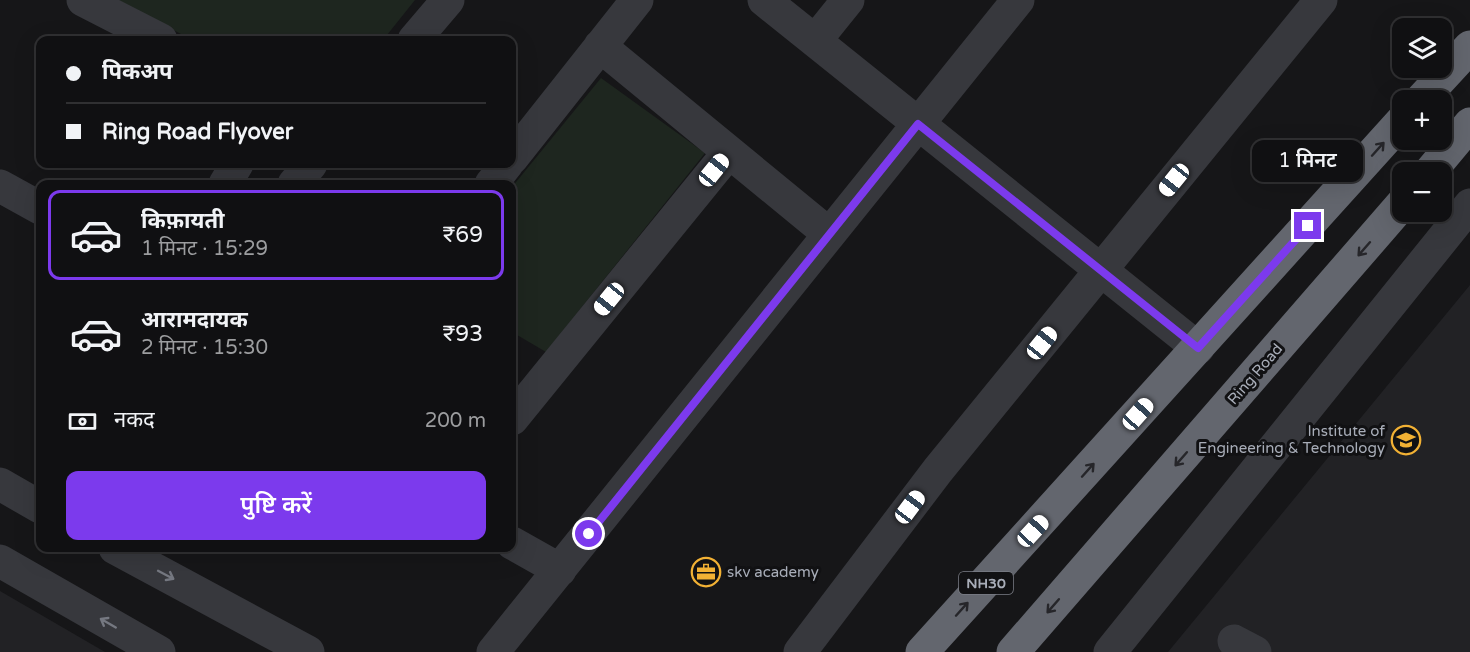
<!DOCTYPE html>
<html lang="hi">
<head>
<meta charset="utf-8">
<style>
  body { margin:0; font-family:"Varela Round","Noto Sans Devanagari",sans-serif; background:#1e1e20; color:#f1f3f6; height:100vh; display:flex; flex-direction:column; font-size:22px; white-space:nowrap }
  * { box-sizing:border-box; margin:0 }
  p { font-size:20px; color:#9c9d9f }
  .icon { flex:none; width:33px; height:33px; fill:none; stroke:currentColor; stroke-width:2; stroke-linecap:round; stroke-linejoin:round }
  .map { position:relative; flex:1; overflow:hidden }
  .drawer { position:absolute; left:36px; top:180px; width:480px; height:372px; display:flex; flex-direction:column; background:#101012; border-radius:12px; box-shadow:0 6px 24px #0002,0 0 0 2px #303032 }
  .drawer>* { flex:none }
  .hud { position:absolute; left:36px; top:36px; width:480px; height:132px; border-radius:12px; box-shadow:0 6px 24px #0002,0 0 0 2px #303032; display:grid; align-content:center; height:132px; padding:0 30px; background:#101012 }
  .controls { position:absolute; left:1392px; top:18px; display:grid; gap:12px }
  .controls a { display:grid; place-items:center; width:60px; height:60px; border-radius:12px; background:#101012; box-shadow:0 6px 24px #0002,0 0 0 2px #303032; font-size:30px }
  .end { position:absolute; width:27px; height:27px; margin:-14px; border:8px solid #7c3aed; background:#fff; box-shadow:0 0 0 3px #fff }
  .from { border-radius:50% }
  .bubble { position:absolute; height:42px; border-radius:12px; background:#101012; box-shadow:0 6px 24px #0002,0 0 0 2px #303032; font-size:20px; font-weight:600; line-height:42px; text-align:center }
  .car { position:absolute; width:18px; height:36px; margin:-18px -9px; border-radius:8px; box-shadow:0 0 4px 2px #0007; background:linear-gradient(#fff 24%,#345 0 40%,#fff 0 76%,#345 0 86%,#fff 0) }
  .hud b { display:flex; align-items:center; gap:21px; height:57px; font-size:22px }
  .hud b+b { border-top:2px solid #303032 }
  .hud i { width:15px; height:15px; background:#f1f3f6 }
  ul { padding:10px 0 0; list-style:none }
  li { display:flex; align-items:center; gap:18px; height:90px; margin:0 12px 9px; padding:0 18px; border:3px solid transparent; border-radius:12px }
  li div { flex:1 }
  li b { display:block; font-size:22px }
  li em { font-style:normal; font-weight:600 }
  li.selected { border-color:#7c3aed }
  li>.icon { width:54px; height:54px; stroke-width:1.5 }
  .pay { display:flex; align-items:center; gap:15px; height:66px; padding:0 30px; font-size:22px }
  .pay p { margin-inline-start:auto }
  .button { display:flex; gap:12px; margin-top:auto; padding:12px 30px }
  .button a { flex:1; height:69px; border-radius:12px; background:#7c3aed; color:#fff; font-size:24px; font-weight:600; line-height:69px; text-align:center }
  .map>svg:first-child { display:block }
  .built { fill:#222225 }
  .green { fill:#1e261f }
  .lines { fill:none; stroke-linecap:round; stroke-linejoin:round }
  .minor { stroke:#37383d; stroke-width:33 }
  .highway { stroke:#63666e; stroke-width:33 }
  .oneway { stroke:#26262a }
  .oneway2 { stroke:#757881 }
  .route { stroke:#7c3aed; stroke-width:8 }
  .labels { text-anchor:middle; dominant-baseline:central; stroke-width:6; stroke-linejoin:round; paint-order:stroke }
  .shield { fill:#111113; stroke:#7b7e86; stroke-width:1.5 }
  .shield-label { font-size:14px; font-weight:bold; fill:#a8adb8 }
  .street-label { font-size:15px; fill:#a8adb8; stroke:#111113 }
  .poi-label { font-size:15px; fill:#a8adb8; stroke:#111113; text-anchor:end }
</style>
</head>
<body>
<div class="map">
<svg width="1470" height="652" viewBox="0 0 1470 652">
  <rect width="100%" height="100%" fill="#161618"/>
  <!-- built -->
  <path class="built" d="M 1470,285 L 1470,652 L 1168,652 L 1215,595 Z
    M 0,591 L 105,652 L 0,652 Z"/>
  <!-- green -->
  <path class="green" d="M 118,0 L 415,0 L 383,40 L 192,40 Z
    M 601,78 L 705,153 L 546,352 L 512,332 L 512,187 Z"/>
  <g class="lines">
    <!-- minor -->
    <path class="minor" d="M 83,0 L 161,40
      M 764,0 L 1198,348
      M 414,40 L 448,0
      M 815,41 L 848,0
      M 600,46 L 829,234
      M 512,158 L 637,0
      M 225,184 L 237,164
      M 294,184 L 311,164
      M 491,184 L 507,164
      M 0,186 L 40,208
      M 512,419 L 729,152
      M 0,484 L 40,507
      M 512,543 L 560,570
      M 115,548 L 308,652
      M 0,561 L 159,652
      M 1234,641 L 1255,652
      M 493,652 L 1018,0
      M 800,652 L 938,470 L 1321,0
      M 1110,652 L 1470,205"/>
    <!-- highway -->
    <path class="highway" d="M 1421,100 L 1470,47
      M 1430,172 L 1470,124
      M 922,652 L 1402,121
      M 1013,652 L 1402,204"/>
  </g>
  <!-- one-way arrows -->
  <defs><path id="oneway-shaft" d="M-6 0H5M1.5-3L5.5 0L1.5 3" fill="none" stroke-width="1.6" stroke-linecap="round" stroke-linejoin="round" transform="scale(1.5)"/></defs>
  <g class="oneway">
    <use href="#oneway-shaft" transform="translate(1378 149) rotate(-48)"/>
    <use href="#oneway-shaft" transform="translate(1364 249) rotate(131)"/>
    <use href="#oneway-shaft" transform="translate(1181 459) rotate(131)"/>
    <use href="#oneway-shaft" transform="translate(1088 470) rotate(-48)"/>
    <use href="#oneway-shaft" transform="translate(1053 606) rotate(131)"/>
    <use href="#oneway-shaft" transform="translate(962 609) rotate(-48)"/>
  </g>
  <g class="oneway2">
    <use href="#oneway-shaft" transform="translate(166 575) rotate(28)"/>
    <use href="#oneway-shaft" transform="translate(108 623) rotate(-150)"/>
  </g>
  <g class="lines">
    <!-- route -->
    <path class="route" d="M 589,534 L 918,124 L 1198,348 L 1308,226"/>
  </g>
  <!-- icons -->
  <defs>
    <g id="university-ring" transform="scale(1.5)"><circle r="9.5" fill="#111113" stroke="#f2b134" stroke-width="1.5"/><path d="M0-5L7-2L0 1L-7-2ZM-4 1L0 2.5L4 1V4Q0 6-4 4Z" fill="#f2b134"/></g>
    <g id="office-ring" transform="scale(1.5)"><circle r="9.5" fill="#111113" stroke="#f2b134" stroke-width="1.5"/><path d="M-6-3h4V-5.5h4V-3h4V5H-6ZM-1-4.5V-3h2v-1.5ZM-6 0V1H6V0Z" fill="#f2b134"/></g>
  </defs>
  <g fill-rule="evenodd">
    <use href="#university-ring" x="1406" y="440"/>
    <use href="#office-ring" x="706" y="572"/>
  </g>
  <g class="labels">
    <!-- shield labels -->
    <rect class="shield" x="959" y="572" width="54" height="22" rx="4.5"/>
    <g class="shield-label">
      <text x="986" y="583">NH30</text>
    </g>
    <!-- street labels -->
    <g class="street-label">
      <text transform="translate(1255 374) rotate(-49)">Ring Road</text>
    </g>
    <!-- poi labels -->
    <g class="poi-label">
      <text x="1385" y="431">Institute of<tspan x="1385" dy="17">Engineering &amp; Technology</tspan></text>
      <text x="727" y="572" text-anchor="start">skv academy</text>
    </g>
  </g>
</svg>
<div class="controls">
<a><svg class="icon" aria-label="layers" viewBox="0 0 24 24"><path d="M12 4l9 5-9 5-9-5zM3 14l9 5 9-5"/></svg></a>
<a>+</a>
<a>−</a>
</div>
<i class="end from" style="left:589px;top:534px"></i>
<i class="end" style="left:1308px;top:226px"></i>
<div class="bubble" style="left:1252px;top:140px;width:111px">1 मिनट</div>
<i class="car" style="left:714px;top:170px;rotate:39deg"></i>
<i class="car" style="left:1174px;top:180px;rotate:219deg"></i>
<i class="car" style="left:609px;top:299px;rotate:219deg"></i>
<i class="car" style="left:1042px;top:343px;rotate:39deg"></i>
<i class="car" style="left:1138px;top:414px;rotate:42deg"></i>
<i class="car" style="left:910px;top:507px;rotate:37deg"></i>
<i class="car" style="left:1033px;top:531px;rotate:43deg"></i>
<div class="hud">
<b><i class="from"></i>पिकअप</b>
<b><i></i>Ring Road Flyover</b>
</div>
<section class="drawer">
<ul>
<li class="selected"><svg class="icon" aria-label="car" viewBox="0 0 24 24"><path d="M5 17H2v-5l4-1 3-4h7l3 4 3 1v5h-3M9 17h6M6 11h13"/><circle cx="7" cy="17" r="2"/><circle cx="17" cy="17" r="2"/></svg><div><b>किफ़ायती</b><p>1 मिनट · 15:29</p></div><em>₹69</em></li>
<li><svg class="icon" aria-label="car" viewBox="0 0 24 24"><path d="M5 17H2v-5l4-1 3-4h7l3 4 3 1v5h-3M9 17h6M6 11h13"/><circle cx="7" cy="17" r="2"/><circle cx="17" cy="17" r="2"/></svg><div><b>आरामदायक</b><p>2 मिनट · 15:30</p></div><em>₹93</em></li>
</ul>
<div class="pay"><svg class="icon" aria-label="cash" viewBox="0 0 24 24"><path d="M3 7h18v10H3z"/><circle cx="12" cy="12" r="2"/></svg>नकद<p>200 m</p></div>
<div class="button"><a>पुष्टि करें</a></div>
</section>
</div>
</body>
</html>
